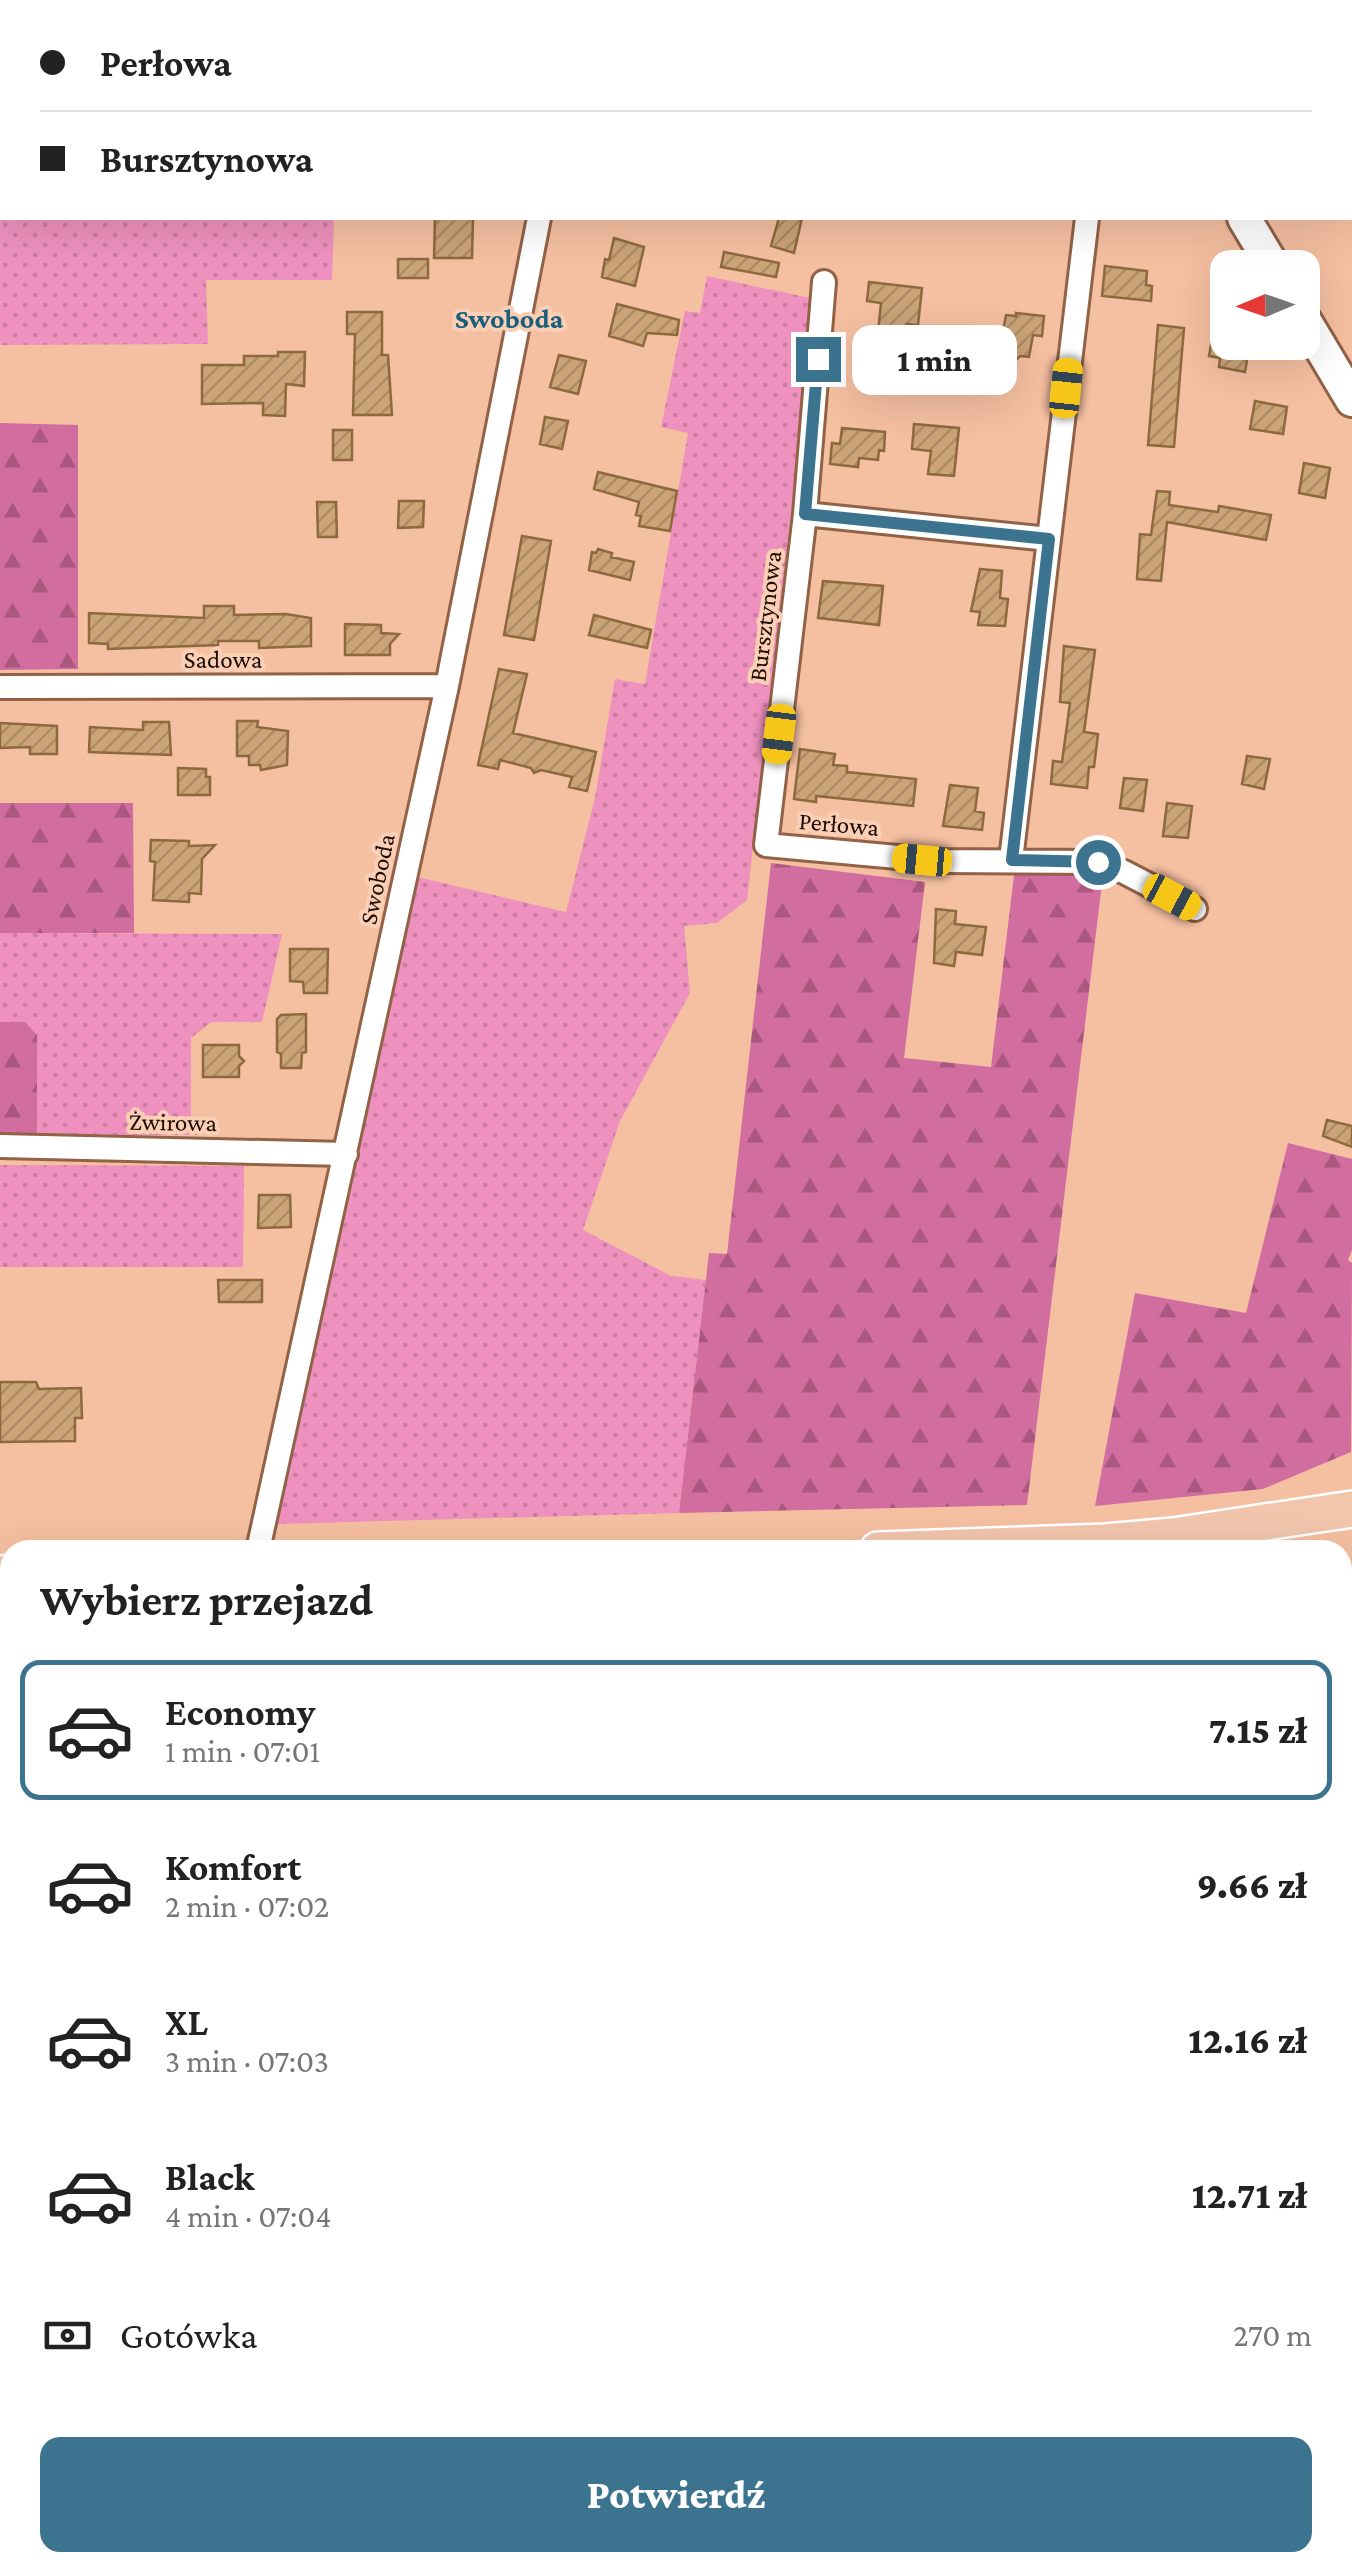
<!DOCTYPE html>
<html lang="pl">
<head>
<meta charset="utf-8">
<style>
  body { margin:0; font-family:"Crimson Pro",serif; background:#f6f6f6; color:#222; height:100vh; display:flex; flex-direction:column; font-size:38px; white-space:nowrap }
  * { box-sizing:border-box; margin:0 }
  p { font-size:32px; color:#767676 }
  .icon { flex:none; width:55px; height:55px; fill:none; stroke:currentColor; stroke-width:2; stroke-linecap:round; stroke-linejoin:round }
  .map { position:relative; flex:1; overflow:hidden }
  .details { position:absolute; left:0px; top:1540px; width:1352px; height:1032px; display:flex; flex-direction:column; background:#fff; border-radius:30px 30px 0 0; box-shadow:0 10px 40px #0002 }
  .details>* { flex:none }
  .banner { position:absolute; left:0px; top:0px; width:1352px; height:220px; box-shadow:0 10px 40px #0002; display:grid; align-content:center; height:220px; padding:0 40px; background:#fff }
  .needle { width:65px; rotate:268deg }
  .tools { position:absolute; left:1210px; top:250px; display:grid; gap:20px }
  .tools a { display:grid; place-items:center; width:110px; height:110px; border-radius:20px; background:#fff; box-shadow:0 10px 40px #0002; font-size:50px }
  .end { position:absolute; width:45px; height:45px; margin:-22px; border:12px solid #3c748f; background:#fff; box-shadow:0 0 0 5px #fff }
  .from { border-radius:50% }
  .bubble { position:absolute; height:70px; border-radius:20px; background:#fff; box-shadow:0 10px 40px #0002; font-size:32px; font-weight:800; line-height:70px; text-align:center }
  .car { position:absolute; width:30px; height:60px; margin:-30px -15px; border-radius:12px; box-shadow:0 0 8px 2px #0007; background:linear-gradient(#f5c518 24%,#345 0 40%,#f5c518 0 76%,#345 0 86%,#f5c518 0) }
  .banner b { display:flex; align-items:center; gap:35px; height:95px; font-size:38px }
  .banner b+b { border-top:2px solid #e0e0e0 }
  .banner i { width:25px; height:25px; background:#222 }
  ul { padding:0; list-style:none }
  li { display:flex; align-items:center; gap:30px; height:140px; margin:0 20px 15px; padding:0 20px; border:5px solid transparent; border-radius:20px }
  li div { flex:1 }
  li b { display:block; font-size:38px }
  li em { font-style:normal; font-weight:800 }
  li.on { border-color:#3c748f }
  li>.icon { width:90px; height:90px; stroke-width:1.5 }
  h2 { padding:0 40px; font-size:45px; line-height:120px }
  .pay { display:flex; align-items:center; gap:25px; height:110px; padding:0 40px; font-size:38px }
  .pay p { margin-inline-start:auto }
  .button { display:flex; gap:20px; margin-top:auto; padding:20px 40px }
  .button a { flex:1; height:115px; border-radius:20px; background:#3c748f; color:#fff; font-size:40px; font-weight:800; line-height:115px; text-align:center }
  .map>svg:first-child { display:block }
  .grass { fill:url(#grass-dots) }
  .forest { fill:url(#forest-firs) }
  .building { fill:url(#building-hatch); stroke:#8d693e; stroke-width:2.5 }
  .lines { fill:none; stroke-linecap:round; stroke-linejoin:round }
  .street-casing { stroke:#926246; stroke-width:28 }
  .secondary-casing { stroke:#926246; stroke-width:38 }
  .primary-casing { stroke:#fff; stroke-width:40 }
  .street { stroke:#fff; stroke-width:22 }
  .secondary { stroke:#fff; stroke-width:32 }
  .primary { stroke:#f2c6ad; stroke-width:35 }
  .route { stroke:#3c748f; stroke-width:12 }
  .labels { text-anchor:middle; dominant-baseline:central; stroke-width:8; stroke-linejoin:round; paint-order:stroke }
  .street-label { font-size:25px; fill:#1e0c03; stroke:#fbcfb6 }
  .neighbourhood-label { font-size:28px; font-weight:bold; fill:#1a5f7b; stroke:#fbcfb6 }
</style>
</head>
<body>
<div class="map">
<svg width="1352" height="2571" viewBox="0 0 1352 2571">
  <defs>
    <pattern id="grass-dots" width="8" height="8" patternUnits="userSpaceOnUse" patternTransform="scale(2.5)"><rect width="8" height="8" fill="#ee91be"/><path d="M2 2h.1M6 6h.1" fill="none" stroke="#cc7ca2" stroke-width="1.8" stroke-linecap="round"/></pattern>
    <pattern id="forest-firs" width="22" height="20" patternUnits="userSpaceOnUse" patternTransform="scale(2.5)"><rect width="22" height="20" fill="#d26d9f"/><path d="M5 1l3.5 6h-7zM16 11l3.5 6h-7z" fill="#aa587f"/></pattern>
    <pattern id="building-hatch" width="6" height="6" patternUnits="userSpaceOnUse" patternTransform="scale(2.5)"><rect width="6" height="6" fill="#caa377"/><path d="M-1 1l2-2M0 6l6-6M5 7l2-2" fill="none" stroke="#ad8b65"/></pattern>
  </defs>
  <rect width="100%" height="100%" fill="#f5bfa1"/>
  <!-- grass -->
  <path class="grass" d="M 0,191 L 2,218 L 334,218 L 332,280 L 206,280 L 208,344 L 0,345 Z
    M 707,276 L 815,299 L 747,900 L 717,923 L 684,926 L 690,993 L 620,1121 L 583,1230 L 671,1276 L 706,1280 L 679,1513 L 277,1524 L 417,877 L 566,912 L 595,798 L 615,679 L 645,684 L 688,433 L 661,427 L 685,311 L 700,313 Z
    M 0,933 L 282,934 L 262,1022 L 211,1022 L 191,1038 L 191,1125 L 201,1135 L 37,1135 L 37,1035 L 25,1022 L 0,1022 Z
    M 0,1165 L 244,1166 L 243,1267 L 0,1267 Z"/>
  <!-- forest -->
  <path class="forest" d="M 0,423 L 78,425 L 78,669 L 0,670 Z
    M 0,803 L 133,803 L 134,933 L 0,933 Z
    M 771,863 L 925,882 L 904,1058 L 991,1067 L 1014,875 L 1103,875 L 1027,1505 L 679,1513 L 709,1253 L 727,1254 Z
    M 0,1022 L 25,1022 L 37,1035 L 37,1135 L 0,1135 Z
    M 1288,1143 L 1352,1159 L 1352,1250 L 1348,1260 L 1352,1263 L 1351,1452 L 1263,1489 L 1095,1506 L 1135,1293 L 1246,1313 Z
    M 0,2119 L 10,2119 L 10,2365 L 0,2366 Z
    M 1352,2485 L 1352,2571 L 1230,2571 L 1259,2563 L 1342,2562 L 1343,2488 Z"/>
  <!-- building -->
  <path class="building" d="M 435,218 L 473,218 L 472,258 L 434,258 Z
    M 779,218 L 802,218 L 794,253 L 771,246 Z
    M 614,238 L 644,247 L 635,286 L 602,277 L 605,259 L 609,260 Z
    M 724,252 L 779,263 L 776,277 L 721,267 Z
    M 398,259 L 428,259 L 428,278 L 398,278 Z
    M 1105,266 L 1147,271 L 1146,285 L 1152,286 L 1151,301 L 1102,296 Z
    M 869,282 L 922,288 L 918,325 L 907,324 L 906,335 L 878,332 L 881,303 L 867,301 Z
    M 617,304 L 679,320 L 677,335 L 647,333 L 643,346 L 609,336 Z
    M 347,312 L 382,312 L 382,355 L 388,355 L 392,415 L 353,415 L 355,334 L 347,334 Z
    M 1016,313 L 1044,316 L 1042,336 L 1033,335 L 1029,357 L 1020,356 L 1016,360 L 1011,355 L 1002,354 L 1003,342 L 1001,342 L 1006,315 L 1016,316 Z
    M 1158,325 L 1184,328 L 1174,447 L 1148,445 Z
    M 1213,334 L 1228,337 L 1228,342 L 1250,342 L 1245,372 L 1219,367 L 1220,358 L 1209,356 Z
    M 278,352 L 305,352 L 304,386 L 286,384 L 285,416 L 263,415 L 263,403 L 202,404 L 202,365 L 244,365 L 244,356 L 278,356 Z
    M 559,355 L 586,361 L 578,394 L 550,387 Z
    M 1255,401 L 1287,407 L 1283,434 L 1250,429 Z
    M 545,417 L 568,421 L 562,449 L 540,444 Z
    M 914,424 L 959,428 L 954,476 L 928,474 L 931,451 L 912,449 Z
    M 842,428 L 885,432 L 884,451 L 879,450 L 878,460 L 859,458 L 858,467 L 830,464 L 832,443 L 840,444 Z
    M 333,430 L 352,430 L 352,460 L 333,460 Z
    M 1304,463 L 1330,468 L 1325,498 L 1299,493 Z
    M 598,472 L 677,491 L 670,531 L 639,526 L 641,516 L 636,515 L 639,502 L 594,489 Z
    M 1157,491 L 1170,492 L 1169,505 L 1218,512 L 1219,506 L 1271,515 L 1266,540 L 1167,522 L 1161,581 L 1137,579 L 1140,534 L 1151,535 Z
    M 399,501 L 424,501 L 423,527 L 398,528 Z
    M 317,502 L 336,502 L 337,537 L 318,537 Z
    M 522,536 L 551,541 L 534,640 L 504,635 Z
    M 598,549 L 612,553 L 611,557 L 634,562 L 630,580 L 589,570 L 592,552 L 596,553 Z
    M 980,569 L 1002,571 L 1000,598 L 1008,599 L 1005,626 L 978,625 L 980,612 L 971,611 Z
    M 823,581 L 883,586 L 879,625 L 818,618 Z
    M 204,606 L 234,606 L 234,615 L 286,614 L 311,618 L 311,646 L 259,648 L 259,641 L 218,641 L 218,645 L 108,649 L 108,644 L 89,643 L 89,613 L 204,618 Z
    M 594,615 L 651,630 L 647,648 L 589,635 Z
    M 345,624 L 381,625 L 381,633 L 399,634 L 390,644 L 390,655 L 345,655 Z
    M 1064,646 L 1095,650 L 1084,732 L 1098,734 L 1094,767 L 1089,767 L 1087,788 L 1051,784 L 1053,761 L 1062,762 L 1070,703 L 1060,702 Z
    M 499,669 L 527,674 L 513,733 L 596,752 L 587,791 L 569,787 L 572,777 L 541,770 L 534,773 L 531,768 L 500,760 L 498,769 L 478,765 Z
    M 237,721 L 258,721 L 257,727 L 288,731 L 287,765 L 261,770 L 260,765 L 249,765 L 249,756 L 237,756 Z
    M 143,722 L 169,722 L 171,755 L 89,752 L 90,727 L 143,730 Z
    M 0,723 L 57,726 L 57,754 L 30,754 L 30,747 L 0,748 Z
    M 800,749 L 835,754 L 833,765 L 847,766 L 847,772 L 916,779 L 913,806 L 816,796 L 816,802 L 794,799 Z
    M 1247,756 L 1270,759 L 1264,789 L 1242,784 Z
    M 178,768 L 206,769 L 206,777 L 210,777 L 210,795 L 178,795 Z
    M 1124,778 L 1147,780 L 1143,811 L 1120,808 Z
    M 950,785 L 978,788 L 975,811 L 984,813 L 982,830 L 943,826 Z
    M 1167,803 L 1192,806 L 1188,838 L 1163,836 Z
    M 151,840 L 189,841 L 189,846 L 215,845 L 202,859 L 201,894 L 189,893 L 189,902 L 153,900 L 155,862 L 150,861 Z
    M 936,909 L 956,911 L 955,924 L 986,927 L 982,955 L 956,952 L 954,966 L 934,963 Z
    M 290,949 L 328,949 L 327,993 L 304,993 L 303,982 L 290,981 Z
    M 306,1014 L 306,1052 L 302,1053 L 301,1068 L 281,1068 L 281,1054 L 277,1052 L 277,1019 L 281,1015 Z
    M 203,1045 L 239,1045 L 239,1056 L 244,1061 L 239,1066 L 239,1077 L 203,1077 Z
    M 1327,1120 L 1352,1126 L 1352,1147 L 1323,1136 Z
    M 259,1195 L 290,1195 L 291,1227 L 258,1228 Z
    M 218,1280 L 262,1280 L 262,1302 L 219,1302 Z
    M 0,1382 L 36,1382 L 39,1389 L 81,1388 L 82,1418 L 75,1418 L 75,1441 L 0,1442 Z"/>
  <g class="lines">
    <!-- street casing -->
    <g class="street-casing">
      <path id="street" d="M 588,2 L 589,0
        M 922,2 L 923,0
        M 1350,90 L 1352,88
        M 824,282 L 805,514 L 766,845 L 941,861 L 1098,862 L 1124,872 L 1195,909
        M 805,514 L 1049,539
        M 0,687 L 447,686
        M 1011,860 L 1087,218
        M 0,1146 L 346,1154
        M 258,1550 L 447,686 L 539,218
        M 1342,2111 L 1352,2108
        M 949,2562 L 952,2571
        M 55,2571 L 57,2562"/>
    </g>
    <!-- secondary casing -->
    <g class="secondary-casing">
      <path id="secondary" d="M 1113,0 L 1115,2
        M 1244,218 L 1274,268
        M 1302,316 L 1352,400"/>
    </g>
    <!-- primary casing -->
    <g class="primary-casing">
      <path id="primary" d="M 878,1550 L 1105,1542 L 1173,1536 L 1352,1509
        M 0,1574 L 10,1573"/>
    </g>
    <!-- street -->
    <use href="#street" class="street"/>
    <!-- secondary -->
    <use href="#secondary" class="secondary"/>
    <!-- primary -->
    <use href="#primary" class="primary"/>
  </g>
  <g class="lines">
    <!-- route -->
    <path class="route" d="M 818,359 L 805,514 L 1049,539 L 1012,860 L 1098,862"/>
  </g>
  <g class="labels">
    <!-- street labels -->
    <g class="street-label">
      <text transform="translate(765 616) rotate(-83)">Bursztynowa</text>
      <text x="223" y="659">Sadowa</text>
      <text transform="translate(839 824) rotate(5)">Perłowa</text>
      <text transform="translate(377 879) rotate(-78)">Swoboda</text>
      <text transform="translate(173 1122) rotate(1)">Żwirowa</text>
    </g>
    <!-- neighbourhood labels -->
    <g class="neighbourhood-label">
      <text x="509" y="318">Swoboda</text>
    </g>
  </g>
</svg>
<div class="tools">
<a><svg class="needle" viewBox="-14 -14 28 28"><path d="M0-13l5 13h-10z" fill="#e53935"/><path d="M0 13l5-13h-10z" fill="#767676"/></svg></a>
</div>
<i class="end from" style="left:1098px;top:862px"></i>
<i class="end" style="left:818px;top:359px"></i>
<div class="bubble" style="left:852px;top:325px;width:165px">1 min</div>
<i class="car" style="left:1066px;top:388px;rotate:6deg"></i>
<i class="car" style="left:779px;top:734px;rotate:187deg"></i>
<i class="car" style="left:922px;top:860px;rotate:275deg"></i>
<i class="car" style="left:1172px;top:897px;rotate:118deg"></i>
<div class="banner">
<b><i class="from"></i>Perłowa</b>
<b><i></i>Bursztynowa</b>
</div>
<section class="details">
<h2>Wybierz przejazd</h2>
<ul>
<li class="on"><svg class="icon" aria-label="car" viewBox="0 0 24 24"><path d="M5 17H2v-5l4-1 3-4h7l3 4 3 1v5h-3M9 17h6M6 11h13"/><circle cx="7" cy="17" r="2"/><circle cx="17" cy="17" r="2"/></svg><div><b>Economy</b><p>1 min · 07:01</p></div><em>7.15 zł</em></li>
<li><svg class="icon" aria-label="car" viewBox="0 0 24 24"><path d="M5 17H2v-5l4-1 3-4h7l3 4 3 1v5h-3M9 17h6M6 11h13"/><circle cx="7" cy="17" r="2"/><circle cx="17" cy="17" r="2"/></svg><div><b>Komfort</b><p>2 min · 07:02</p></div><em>9.66 zł</em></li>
<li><svg class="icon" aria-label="car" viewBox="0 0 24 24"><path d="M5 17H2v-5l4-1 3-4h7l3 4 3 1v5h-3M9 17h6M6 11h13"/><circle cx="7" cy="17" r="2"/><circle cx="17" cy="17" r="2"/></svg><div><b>XL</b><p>3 min · 07:03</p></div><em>12.16 zł</em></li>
<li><svg class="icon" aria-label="car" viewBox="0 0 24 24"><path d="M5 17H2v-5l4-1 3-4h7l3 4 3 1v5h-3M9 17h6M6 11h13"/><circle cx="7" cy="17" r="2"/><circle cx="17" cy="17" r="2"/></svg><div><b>Black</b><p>4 min · 07:04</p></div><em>12.71 zł</em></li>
</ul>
<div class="pay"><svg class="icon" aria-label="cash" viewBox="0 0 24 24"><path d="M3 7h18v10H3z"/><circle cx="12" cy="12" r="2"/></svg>Gotówka<p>270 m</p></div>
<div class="button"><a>Potwierdź</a></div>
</section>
</div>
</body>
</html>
